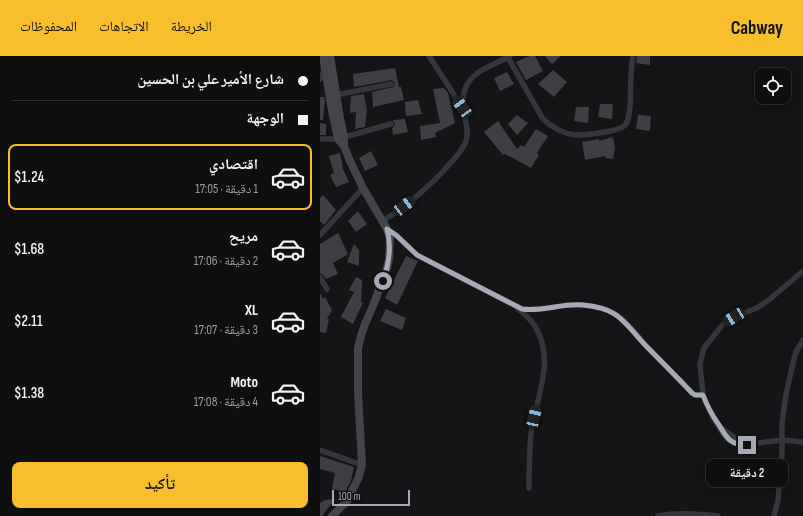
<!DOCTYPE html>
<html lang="ar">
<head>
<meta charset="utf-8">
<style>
  body { margin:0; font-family:"Sofia Sans Condensed","Noto Naskh Arabic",sans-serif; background:#1e1d1e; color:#f1f3f6; direction:rtl; height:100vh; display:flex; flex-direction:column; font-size:15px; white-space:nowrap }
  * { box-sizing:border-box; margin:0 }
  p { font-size:13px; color:#9c9c9f }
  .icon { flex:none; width:22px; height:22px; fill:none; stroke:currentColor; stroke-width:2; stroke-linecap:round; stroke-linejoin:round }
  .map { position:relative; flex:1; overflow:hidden; direction:ltr }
  .details { display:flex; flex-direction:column; background:#100f10; width:320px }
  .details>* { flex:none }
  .guide { display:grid; align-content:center; height:88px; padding:0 12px; background:#100f10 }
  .buttons { position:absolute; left:435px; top:12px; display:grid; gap:8px }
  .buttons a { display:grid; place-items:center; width:36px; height:36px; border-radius:8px; background:#100f10; box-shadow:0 2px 10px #0003,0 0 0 1px #302f30; font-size:20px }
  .scale { position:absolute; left:12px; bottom:10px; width:78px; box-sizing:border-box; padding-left:4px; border:2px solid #a6aab7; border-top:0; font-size:11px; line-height:14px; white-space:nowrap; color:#a6aab7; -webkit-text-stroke:3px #100f11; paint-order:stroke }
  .end { position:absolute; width:18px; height:18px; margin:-9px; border:5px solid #a6aab7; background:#111; box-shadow:0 0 0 2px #111 }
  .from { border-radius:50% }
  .bubble { position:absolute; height:28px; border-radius:8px; background:#100f10; box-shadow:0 2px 10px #0003,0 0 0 1px #302f30; font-size:13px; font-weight:600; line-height:28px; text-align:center; direction:rtl }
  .car { position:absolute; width:12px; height:24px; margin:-12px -6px; border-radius:5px; box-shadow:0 0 3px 1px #0007; background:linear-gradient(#222 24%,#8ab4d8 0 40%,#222 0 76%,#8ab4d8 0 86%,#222 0) }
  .guide b { display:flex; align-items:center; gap:14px; height:38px; font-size:15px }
  .guide b+b { border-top:1px solid #302f30 }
  .guide i { width:10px; height:10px; background:#f1f3f6 }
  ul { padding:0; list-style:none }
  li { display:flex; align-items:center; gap:12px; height:66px; margin:0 8px 6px; padding:0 4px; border:2px solid transparent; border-radius:8px }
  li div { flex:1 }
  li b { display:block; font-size:15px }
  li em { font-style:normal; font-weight:600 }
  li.selected { border-color:#f7bf2c }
  li>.icon { width:36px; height:36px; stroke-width:1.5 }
  .cta { display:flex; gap:8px; margin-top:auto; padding:8px 12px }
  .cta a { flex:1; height:46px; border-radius:8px; background:#f7bf2c; color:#111; font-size:16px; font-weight:600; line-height:46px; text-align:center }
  header { display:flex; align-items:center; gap:24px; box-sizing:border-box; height:56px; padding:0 20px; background:#f7bf2c; color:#111 }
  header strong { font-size:19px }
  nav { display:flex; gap:22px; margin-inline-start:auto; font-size:14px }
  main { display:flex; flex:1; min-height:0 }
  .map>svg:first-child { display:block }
  .building { fill:#3f3f43 }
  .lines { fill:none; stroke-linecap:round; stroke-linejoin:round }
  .street { stroke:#35363b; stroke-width:5.5 }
  .secondary { stroke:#43454b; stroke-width:8 }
  .route { stroke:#a6aab7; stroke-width:5 }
</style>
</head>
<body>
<header>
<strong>Cabway</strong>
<nav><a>الخريطة</a><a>الاتجاهات</a><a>المحفوظات</a></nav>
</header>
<main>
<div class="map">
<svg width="483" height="460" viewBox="0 0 483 460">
  <rect width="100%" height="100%" fill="#151416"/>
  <!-- building -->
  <path class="building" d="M 209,0 L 215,0 L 223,15 L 206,24 L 196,6 Z
    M 225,0 L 241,0 L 232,8 Z
    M 317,0 L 330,0 L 330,9 L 316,7 Z
    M 75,12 L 79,31 L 81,31 L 84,44 L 53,51 L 52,36 L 73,31 L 75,27 L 72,24 L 34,31 L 33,18 Z
    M 233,14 L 247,26 L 234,41 L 218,28 Z
    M 187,16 L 194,28 L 180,35 L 174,22 Z
    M 124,32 L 128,37 L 135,67 L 115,77 L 116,81 L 101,84 L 100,70 L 120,67 L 113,33 Z
    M 44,38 L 47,54 L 45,71 L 35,73 L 36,56 L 30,57 L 31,40 Z
    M 0,41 L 4,41 L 5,44 L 3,64 L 0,64 Z
    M 98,44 L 102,58 L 86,60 L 85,46 Z
    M 280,48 L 293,48 L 292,63 L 278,61 Z
    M 256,51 L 269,51 L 268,67 L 254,65 Z
    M 197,59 L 208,67 L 197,79 L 188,68 Z
    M 318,59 L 331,60 L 330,75 L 316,73 Z
    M 85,63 L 88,76 L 73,79 L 72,72 L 75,69 L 73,64 Z
    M 178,65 L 197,93 L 201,89 L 204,91 L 216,73 L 228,80 L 217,97 L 219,99 L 211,112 L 185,98 L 183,99 L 164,76 Z
    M 0,67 L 6,68 L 6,79 L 0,79 Z
    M 293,81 L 295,92 L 293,103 L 285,102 L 285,100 L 265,104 L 262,86 L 279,83 L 279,85 Z
    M 51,95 L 58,109 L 45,115 L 39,102 Z
    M 20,97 L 23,111 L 22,111 L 29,126 L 16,131 L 10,119 L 14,117 L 9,100 Z
    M 3,139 L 16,154 L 4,169 L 0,165 L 0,142 Z
    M 38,155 L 47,168 L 36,176 L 28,165 Z
    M 18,177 L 28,198 L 13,207 L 18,218 L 6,223 L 3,219 L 0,217 L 0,188 Z
    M 34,188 L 39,194 L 39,210 L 27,206 Z
    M 86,200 L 98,205 L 77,249 L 65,242 Z
    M 36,221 L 42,224 L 41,246 L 43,247 L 33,268 L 21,261 L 34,236 L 29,234 Z
    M 0,237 L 3,243 L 5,241 L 12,254 L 7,263 L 9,263 L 6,277 L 0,276 Z
    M 66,253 L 86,262 L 82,274 L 60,265 Z
    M 0,400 L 34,411 L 31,425 L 25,436 L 12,433 L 15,417 L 0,413 Z
    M 15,443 L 2,460 L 0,460 L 0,447 L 5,444 Z"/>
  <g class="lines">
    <!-- street -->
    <path class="street" d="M 109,0 L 142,51
      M 187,0 L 223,63 C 231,71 244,78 256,79 C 265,79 301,76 306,68 C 312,59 310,32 311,22 C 311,14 312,7 313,0
      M 0,23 L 5,13
      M 16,39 L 71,28
      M 0,83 L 18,83 L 71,68
      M 63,165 C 89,148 113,128 134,103 C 139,97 143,93 146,85 C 149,76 146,65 143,55 C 142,51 143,47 143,43 C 145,16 169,12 190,0
      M 68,174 L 76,179 L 97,199 L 202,253 C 222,256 242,247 263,249 C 275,250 287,252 297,259 C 309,267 316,278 325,288 C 340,305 356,321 372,337 L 375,339 L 383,339
      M 0,179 L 43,132
      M 483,215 L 450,243 L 437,252 L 414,261 L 404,267 L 384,292 L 380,308 L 383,339 L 392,360 L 404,379 C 409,385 414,388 422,389 L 462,384 L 483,386
      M 0,221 L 7,233
      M 198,253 C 204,258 211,263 215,270 C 235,303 218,337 212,371 C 209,391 209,412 209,432
      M 401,372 L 414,381 L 428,387
      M 0,394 L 42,409
      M 338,460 C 358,456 378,458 398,460
      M 454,460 L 458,444 L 462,398 L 462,367 L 466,338 L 474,303 L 476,296 L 483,284"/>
    <!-- secondary -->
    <path class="secondary" d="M 3,0 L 12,55 L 18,83 L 24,90 L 30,105 L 43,132 L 67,173 L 70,182 L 69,203 L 67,212 L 53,250 L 45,268 L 41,280 L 38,292 L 38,336 L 42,409 L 38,423 L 27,445 L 12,460
      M 10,0 L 20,62 L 24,81 L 24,90"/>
  </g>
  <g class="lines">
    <!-- route -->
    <path class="route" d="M 63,225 C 69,208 72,191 67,173 L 76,179 L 97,199 L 202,253 C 222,256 242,247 263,249 C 300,252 304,267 327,291 C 342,306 357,321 372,337 L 375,339 L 383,339 C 387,350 392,359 399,369 C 407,382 410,389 427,389"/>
  </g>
</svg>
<div class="buttons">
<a><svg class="icon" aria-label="locate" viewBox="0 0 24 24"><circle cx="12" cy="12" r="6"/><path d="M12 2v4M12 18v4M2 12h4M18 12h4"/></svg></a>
</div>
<div class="scale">100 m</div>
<i class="end from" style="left:63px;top:225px"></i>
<i class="end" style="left:427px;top:389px"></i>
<div class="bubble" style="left:386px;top:403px;width:82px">2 دقيقة</div>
<i class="car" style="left:142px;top:51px;rotate:324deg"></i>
<i class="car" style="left:84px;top:150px;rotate:53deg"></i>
<i class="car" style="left:414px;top:261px;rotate:238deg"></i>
<i class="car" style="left:214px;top:361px;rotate:13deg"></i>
</div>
<section class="details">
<div class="guide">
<b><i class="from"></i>شارع الأمير علي بن الحسين</b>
<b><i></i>الوجهة</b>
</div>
<ul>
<li class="selected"><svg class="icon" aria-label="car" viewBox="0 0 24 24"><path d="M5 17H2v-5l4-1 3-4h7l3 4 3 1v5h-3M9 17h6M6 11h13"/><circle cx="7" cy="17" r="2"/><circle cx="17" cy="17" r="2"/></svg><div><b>اقتصادي</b><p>1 دقيقة · 17:05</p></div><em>$1.24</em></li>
<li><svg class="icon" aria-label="car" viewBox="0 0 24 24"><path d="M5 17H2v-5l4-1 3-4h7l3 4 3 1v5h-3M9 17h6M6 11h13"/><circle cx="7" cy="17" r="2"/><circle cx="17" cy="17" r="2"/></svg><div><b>مريح</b><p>2 دقيقة · 17:06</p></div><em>$1.68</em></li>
<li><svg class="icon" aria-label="car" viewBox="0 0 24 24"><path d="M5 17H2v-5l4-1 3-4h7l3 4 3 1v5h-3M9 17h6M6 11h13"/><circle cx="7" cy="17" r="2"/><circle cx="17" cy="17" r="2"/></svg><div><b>XL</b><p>3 دقيقة · 17:07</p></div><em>$2.11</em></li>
<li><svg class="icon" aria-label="car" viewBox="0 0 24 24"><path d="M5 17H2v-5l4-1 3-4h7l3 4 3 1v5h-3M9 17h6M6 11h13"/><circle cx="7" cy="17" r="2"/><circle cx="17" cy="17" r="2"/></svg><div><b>Moto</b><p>4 دقيقة · 17:08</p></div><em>$1.38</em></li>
</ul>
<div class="cta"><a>تأكيد</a></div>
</section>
</main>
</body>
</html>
